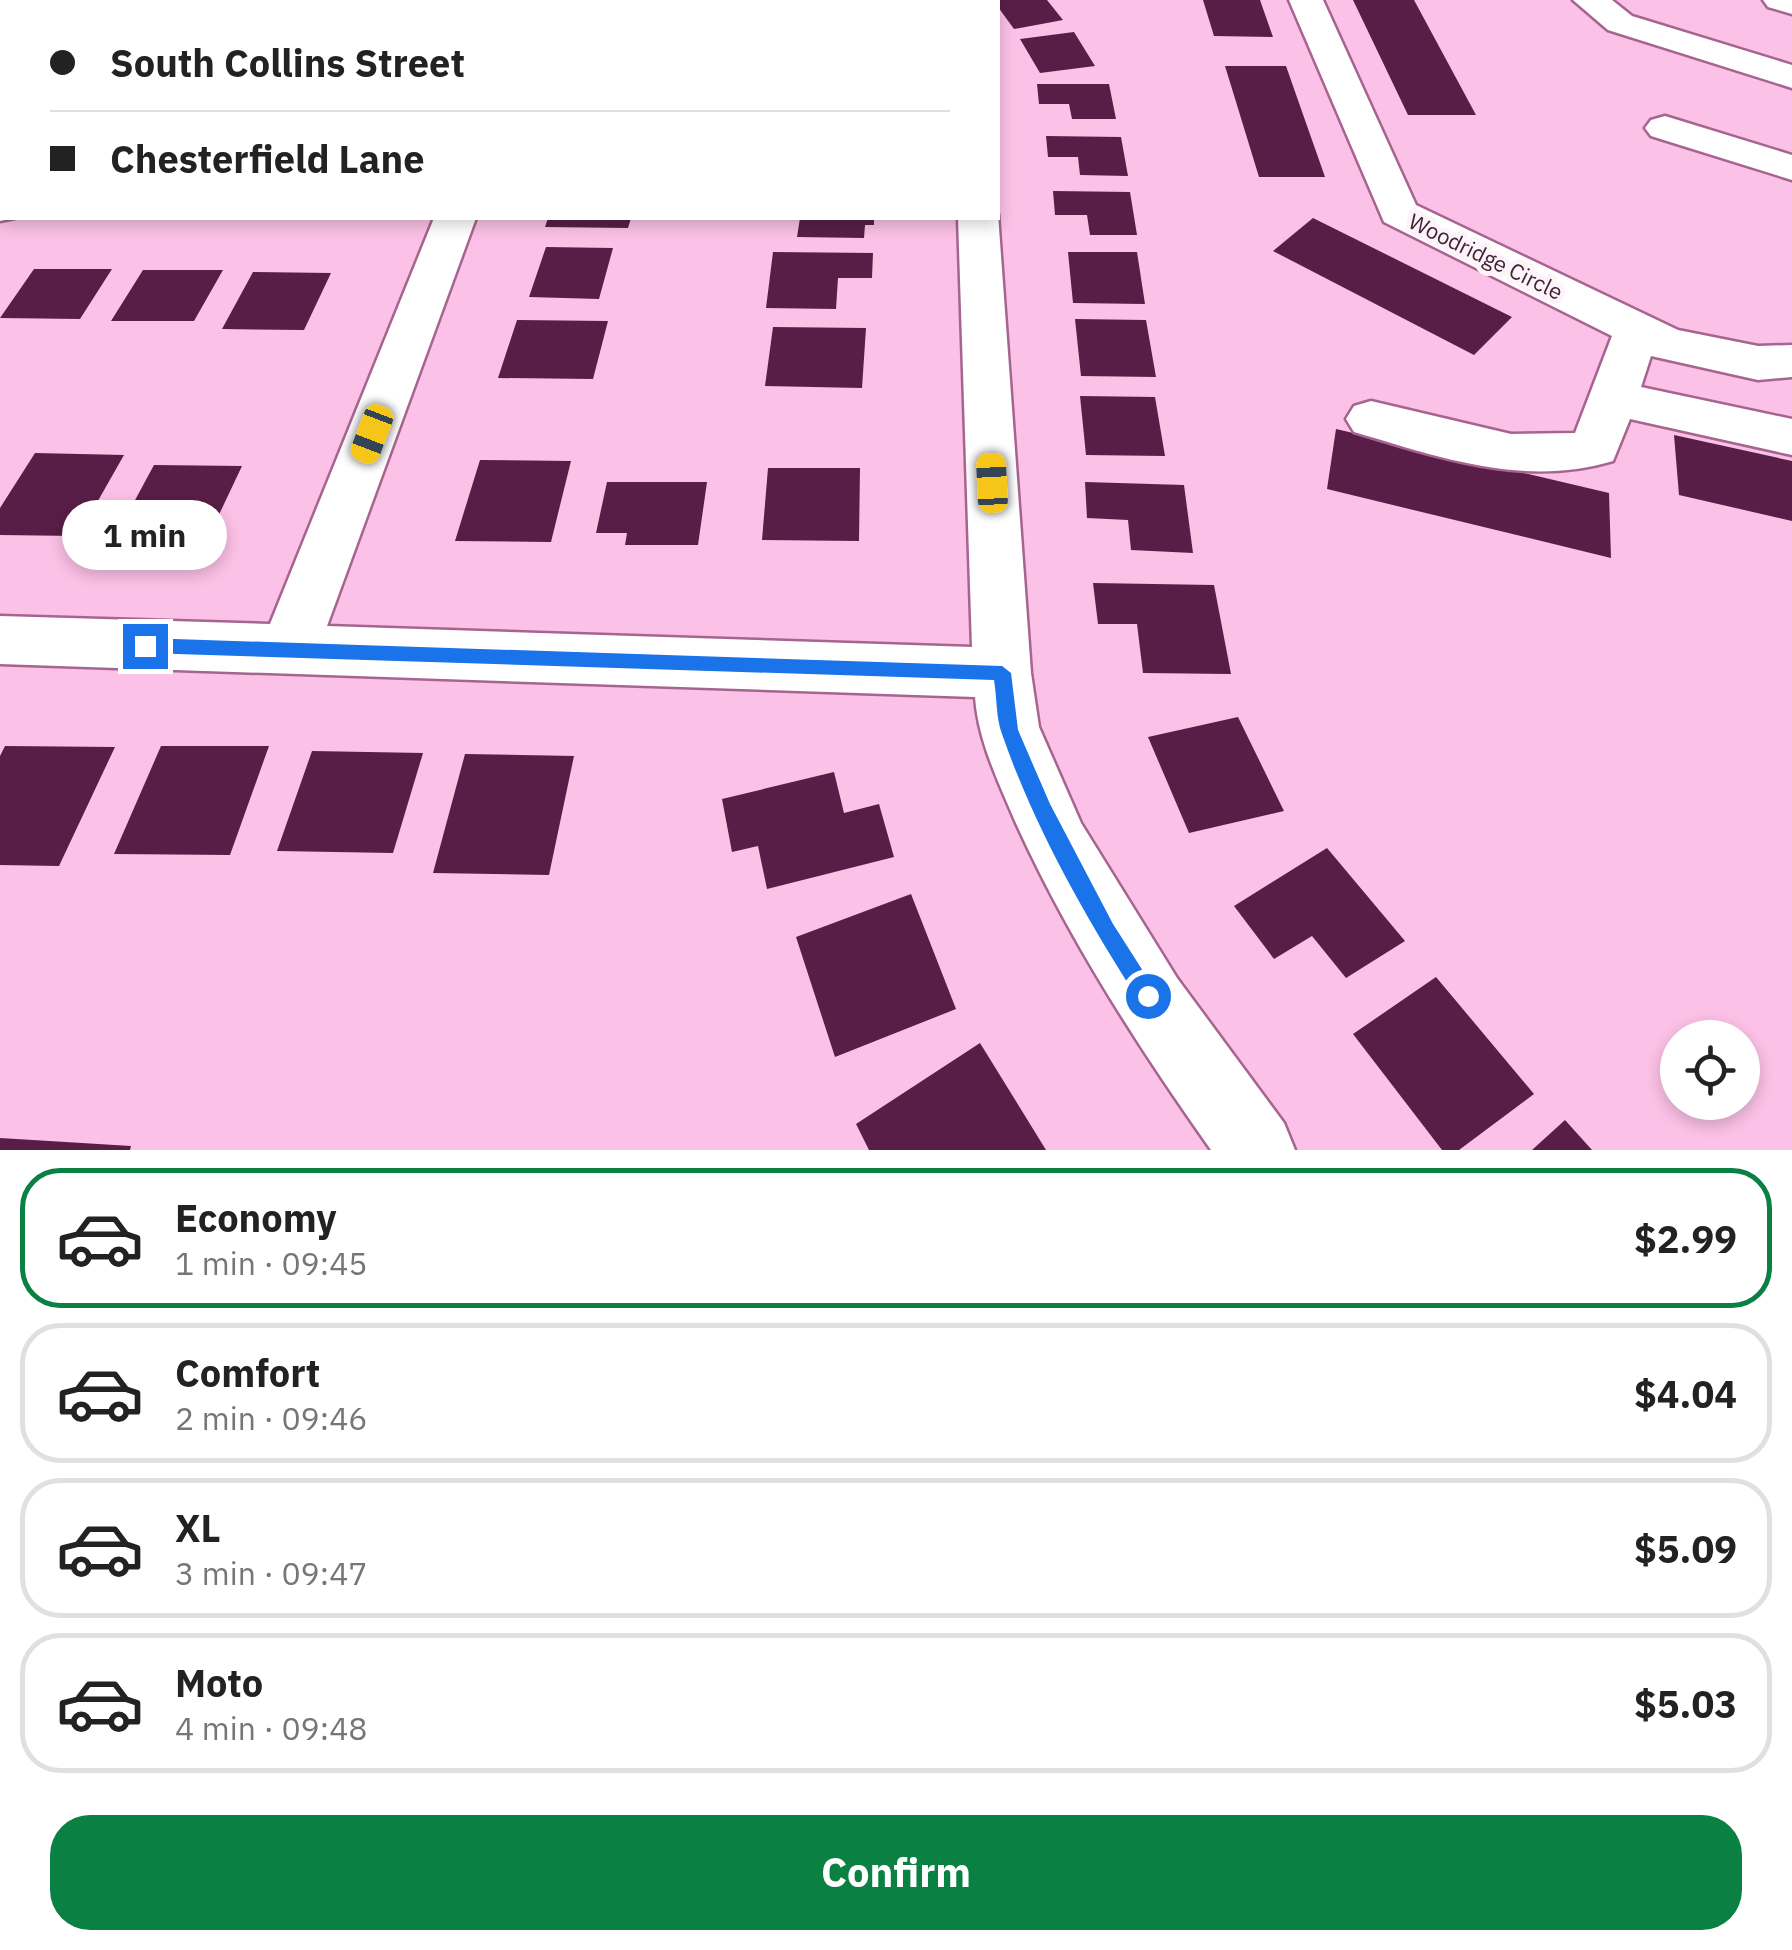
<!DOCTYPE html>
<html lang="en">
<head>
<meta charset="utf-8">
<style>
  body { margin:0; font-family:"IBM Plex Sans",sans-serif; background:#f2f2f2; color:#222; height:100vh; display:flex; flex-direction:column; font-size:38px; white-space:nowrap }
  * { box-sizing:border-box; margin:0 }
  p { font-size:32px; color:#767676 }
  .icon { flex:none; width:55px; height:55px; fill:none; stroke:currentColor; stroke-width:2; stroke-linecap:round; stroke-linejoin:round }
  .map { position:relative; height:1150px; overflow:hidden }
  .side { display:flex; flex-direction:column; background:#fff; flex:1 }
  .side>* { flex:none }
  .banner { position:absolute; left:0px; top:0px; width:1000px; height:220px; box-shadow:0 5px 15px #0003; display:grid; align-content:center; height:220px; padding:0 50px; background:#fff }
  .buttons { position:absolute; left:1660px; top:1020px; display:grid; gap:20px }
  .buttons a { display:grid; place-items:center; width:100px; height:100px; border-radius:50%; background:#fff; box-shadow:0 5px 15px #0003; font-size:50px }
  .end { position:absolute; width:45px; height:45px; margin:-22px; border:12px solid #1a73e8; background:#fff; box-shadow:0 0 0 5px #fff }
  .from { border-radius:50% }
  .bubble { position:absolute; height:70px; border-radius:35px; background:#fff; box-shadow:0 5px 15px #0003; font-size:32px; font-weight:700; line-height:70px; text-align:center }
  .car { position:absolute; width:30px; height:60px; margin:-30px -15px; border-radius:12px; box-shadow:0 0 8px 2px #0007; background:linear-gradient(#f5c518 24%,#345 0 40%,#f5c518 0 76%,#345 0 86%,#f5c518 0) }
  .banner b { display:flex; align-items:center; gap:35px; height:95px; font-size:38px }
  .banner b+b { border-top:2px solid #e0e0e0 }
  .banner i { width:25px; height:25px; background:#222 }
  ul { padding:18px 0 0; list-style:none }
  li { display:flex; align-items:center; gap:30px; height:140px; margin:0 20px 15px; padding:0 30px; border:5px solid #e0e0e0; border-radius:40px }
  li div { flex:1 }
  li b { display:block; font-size:38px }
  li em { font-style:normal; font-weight:700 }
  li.selected { border-color:#0b8043 }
  li>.icon { width:90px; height:90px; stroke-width:1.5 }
  .action { display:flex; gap:20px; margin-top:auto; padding:20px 50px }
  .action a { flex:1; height:115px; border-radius:40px; background:#0b8043; color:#fff; font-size:40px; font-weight:700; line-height:115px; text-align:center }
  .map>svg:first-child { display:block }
  .building { fill:#581e47 }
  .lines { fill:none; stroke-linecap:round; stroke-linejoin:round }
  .minor-casing { stroke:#a6648f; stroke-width:5 }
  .minor { fill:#fff; fill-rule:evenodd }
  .route { fill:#1a73e8 }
  .labels { text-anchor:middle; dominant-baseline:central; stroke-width:10; stroke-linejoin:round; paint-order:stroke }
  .far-street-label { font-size:22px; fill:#402436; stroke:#fcf4f8 }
</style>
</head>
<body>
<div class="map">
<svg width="1792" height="1150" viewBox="0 0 1792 1150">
  <rect width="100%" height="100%" fill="#fbc1e6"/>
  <!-- building -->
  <path class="building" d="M 998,0 L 1047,0 L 1063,20 L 1014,29 L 998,7 Z
    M 1203,0 L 1260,0 L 1273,37 L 1214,36 Z
    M 1353,0 L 1414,0 L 1476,115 L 1408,115 Z
    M 1074,32 L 1095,66 L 1040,73 L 1020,39 Z
    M 1225,66 L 1286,66 L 1325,177 L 1259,177 Z
    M 1037,84 L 1109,84 L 1116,119 L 1072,119 L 1069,104 L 1039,104 Z
    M 1046,136 L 1121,137 L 1128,176 L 1080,175 L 1078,157 L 1048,157 Z
    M 1053,191 L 1130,192 L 1137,235 L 1090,235 L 1087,215 L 1055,215 Z
    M 548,218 L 631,218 L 628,228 L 545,227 Z
    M 800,218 L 874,218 L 874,225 L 865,225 L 864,238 L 797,237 Z
    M 1313,218 L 1512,317 L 1474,355 L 1273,251 Z
    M 546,247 L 613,248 L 599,299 L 529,297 Z
    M 773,252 L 873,253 L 872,278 L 838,278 L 836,309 L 766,308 Z
    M 1068,252 L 1137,252 L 1145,304 L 1073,303 Z
    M 34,269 L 112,269 L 80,319 L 0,318 Z
    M 143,270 L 223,270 L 194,321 L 111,321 Z
    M 253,272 L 331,273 L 304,330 L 222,329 Z
    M 1075,319 L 1146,320 L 1156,377 L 1081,376 Z
    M 517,320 L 608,321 L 593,379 L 498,378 Z
    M 773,327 L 866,328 L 862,388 L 765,386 Z
    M 1080,396 L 1155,397 L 1165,456 L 1086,455 Z
    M 1336,429 L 1609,493 L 1611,558 L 1327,489 Z
    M 1674,435 L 1792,461 L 1792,521 L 1679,495 Z
    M 35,453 L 124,455 L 78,536 L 0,535 L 0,508 Z
    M 480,460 L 571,461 L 551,542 L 455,541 Z
    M 154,465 L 242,466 L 207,540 L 114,539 Z
    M 768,468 L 860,468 L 859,541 L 762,540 Z
    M 607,482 L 707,482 L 698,545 L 625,545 L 627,533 L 596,533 Z
    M 1085,482 L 1184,485 L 1193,553 L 1131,550 L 1128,520 L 1087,518 Z
    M 1093,583 L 1214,585 L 1231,674 L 1143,673 L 1137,624 L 1098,624 Z
    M 1238,717 L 1284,811 L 1189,833 L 1148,737 Z
    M 5,746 L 115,747 L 59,866 L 0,865 L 0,756 Z
    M 161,746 L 269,746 L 230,855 L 114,854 Z
    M 312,751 L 423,753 L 393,853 L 277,851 Z
    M 465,754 L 574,756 L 549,875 L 433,873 Z
    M 834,772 L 844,813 L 879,804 L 894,857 L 767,889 L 758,846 L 732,852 L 722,799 Z
    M 1327,848 L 1405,941 L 1346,978 L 1312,936 L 1274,959 L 1234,906 Z
    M 911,894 L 956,1009 L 835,1057 L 796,937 Z
    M 1436,977 L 1534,1094 L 1459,1150 L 1442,1150 L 1353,1034 Z
    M 980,1043 L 1046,1150 L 869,1150 L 856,1124 Z
    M 1565,1120 L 1592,1150 L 1532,1150 Z
    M 0,1138 L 131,1146 L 130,1150 L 0,1150 Z"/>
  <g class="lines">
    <!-- minor casing -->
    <g class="minor-casing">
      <path id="minor" d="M 423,0 L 460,0 L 461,2 L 424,2 Z
        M 899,0 L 933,0 L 934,2 L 900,2 Z
        M 1289,0 L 1323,0 L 1416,205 L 1678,330 L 1758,346 L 1792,345 L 1792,377 L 1758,380 L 1651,356 L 1641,387 L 1792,419 L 1792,455 L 1630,419 L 1613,461 C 1524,488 1439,457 1354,432 L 1346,419 L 1354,406 L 1371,401 L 1511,434 L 1575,433 L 1612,336 L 1384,222 Z
        M 1573,0 L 1612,0 L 1632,16 L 1792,65 L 1792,88 L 1608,30 Z
        M 1763,0 L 1792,0 L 1792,14 L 1768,7 Z
        M 1665,116 L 1792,155 L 1792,180 L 1651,136 L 1645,128 L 1651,120 Z
        M 0,195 L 2,218 L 15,218 L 0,221 Z
        M 998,214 L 1031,673 L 1039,727 L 1081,823 L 1177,978 L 1284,1123 L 1295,1150 L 1211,1150 C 1137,1045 1068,938 1015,821 C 998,781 978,740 975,697 L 0,664 L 0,616 L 270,624 L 434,218 L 476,218 L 327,626 L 972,647 L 958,218 L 998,218 Z"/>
    </g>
    <!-- minor -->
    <use href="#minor" class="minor"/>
  </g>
  <!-- route -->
  <path class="route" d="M 145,638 L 1002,666 L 1011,673 L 1018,730 L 1050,804 L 1113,924 L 1159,996 L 1156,1004 L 1148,1007 L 1141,1004 C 1087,920 1035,829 1002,734 C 996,718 997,698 994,680 L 145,653 L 136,646 Z"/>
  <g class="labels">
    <!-- far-street labels -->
    <g class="far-street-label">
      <text transform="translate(1486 256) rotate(26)">Woodridge Circle</text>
    </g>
  </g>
</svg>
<div class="buttons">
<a><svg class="icon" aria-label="locate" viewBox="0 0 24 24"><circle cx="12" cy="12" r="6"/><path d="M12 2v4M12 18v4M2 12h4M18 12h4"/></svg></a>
</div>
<i class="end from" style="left:1148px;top:996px"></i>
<i class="end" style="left:145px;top:646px"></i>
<div class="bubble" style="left:62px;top:500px;width:165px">1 min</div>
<i class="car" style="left:372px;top:434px;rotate:201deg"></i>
<i class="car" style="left:992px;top:483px;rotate:357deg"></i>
<div class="banner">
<b><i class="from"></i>South Collins Street</b>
<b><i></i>Chesterfield Lane</b>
</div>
</div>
<section class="side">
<ul>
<li class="selected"><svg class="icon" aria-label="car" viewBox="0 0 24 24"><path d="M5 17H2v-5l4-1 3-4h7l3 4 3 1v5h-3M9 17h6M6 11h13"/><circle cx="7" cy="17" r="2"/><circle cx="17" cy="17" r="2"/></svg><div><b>Economy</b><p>1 min · 09:45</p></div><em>$2.99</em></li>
<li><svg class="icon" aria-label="car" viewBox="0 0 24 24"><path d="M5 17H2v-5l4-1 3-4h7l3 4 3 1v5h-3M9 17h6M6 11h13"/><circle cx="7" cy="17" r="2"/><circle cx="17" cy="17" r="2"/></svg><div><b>Comfort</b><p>2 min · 09:46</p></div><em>$4.04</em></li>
<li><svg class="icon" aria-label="car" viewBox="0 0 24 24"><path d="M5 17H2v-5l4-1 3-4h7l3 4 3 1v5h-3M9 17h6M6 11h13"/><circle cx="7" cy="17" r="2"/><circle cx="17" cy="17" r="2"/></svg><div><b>XL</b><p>3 min · 09:47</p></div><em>$5.09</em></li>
<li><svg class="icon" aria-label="car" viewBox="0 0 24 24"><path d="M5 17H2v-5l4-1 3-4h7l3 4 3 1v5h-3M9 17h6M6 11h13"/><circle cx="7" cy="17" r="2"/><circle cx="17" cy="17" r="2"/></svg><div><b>Moto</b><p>4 min · 09:48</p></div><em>$5.03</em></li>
</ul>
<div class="action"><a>Confirm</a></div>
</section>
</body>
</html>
